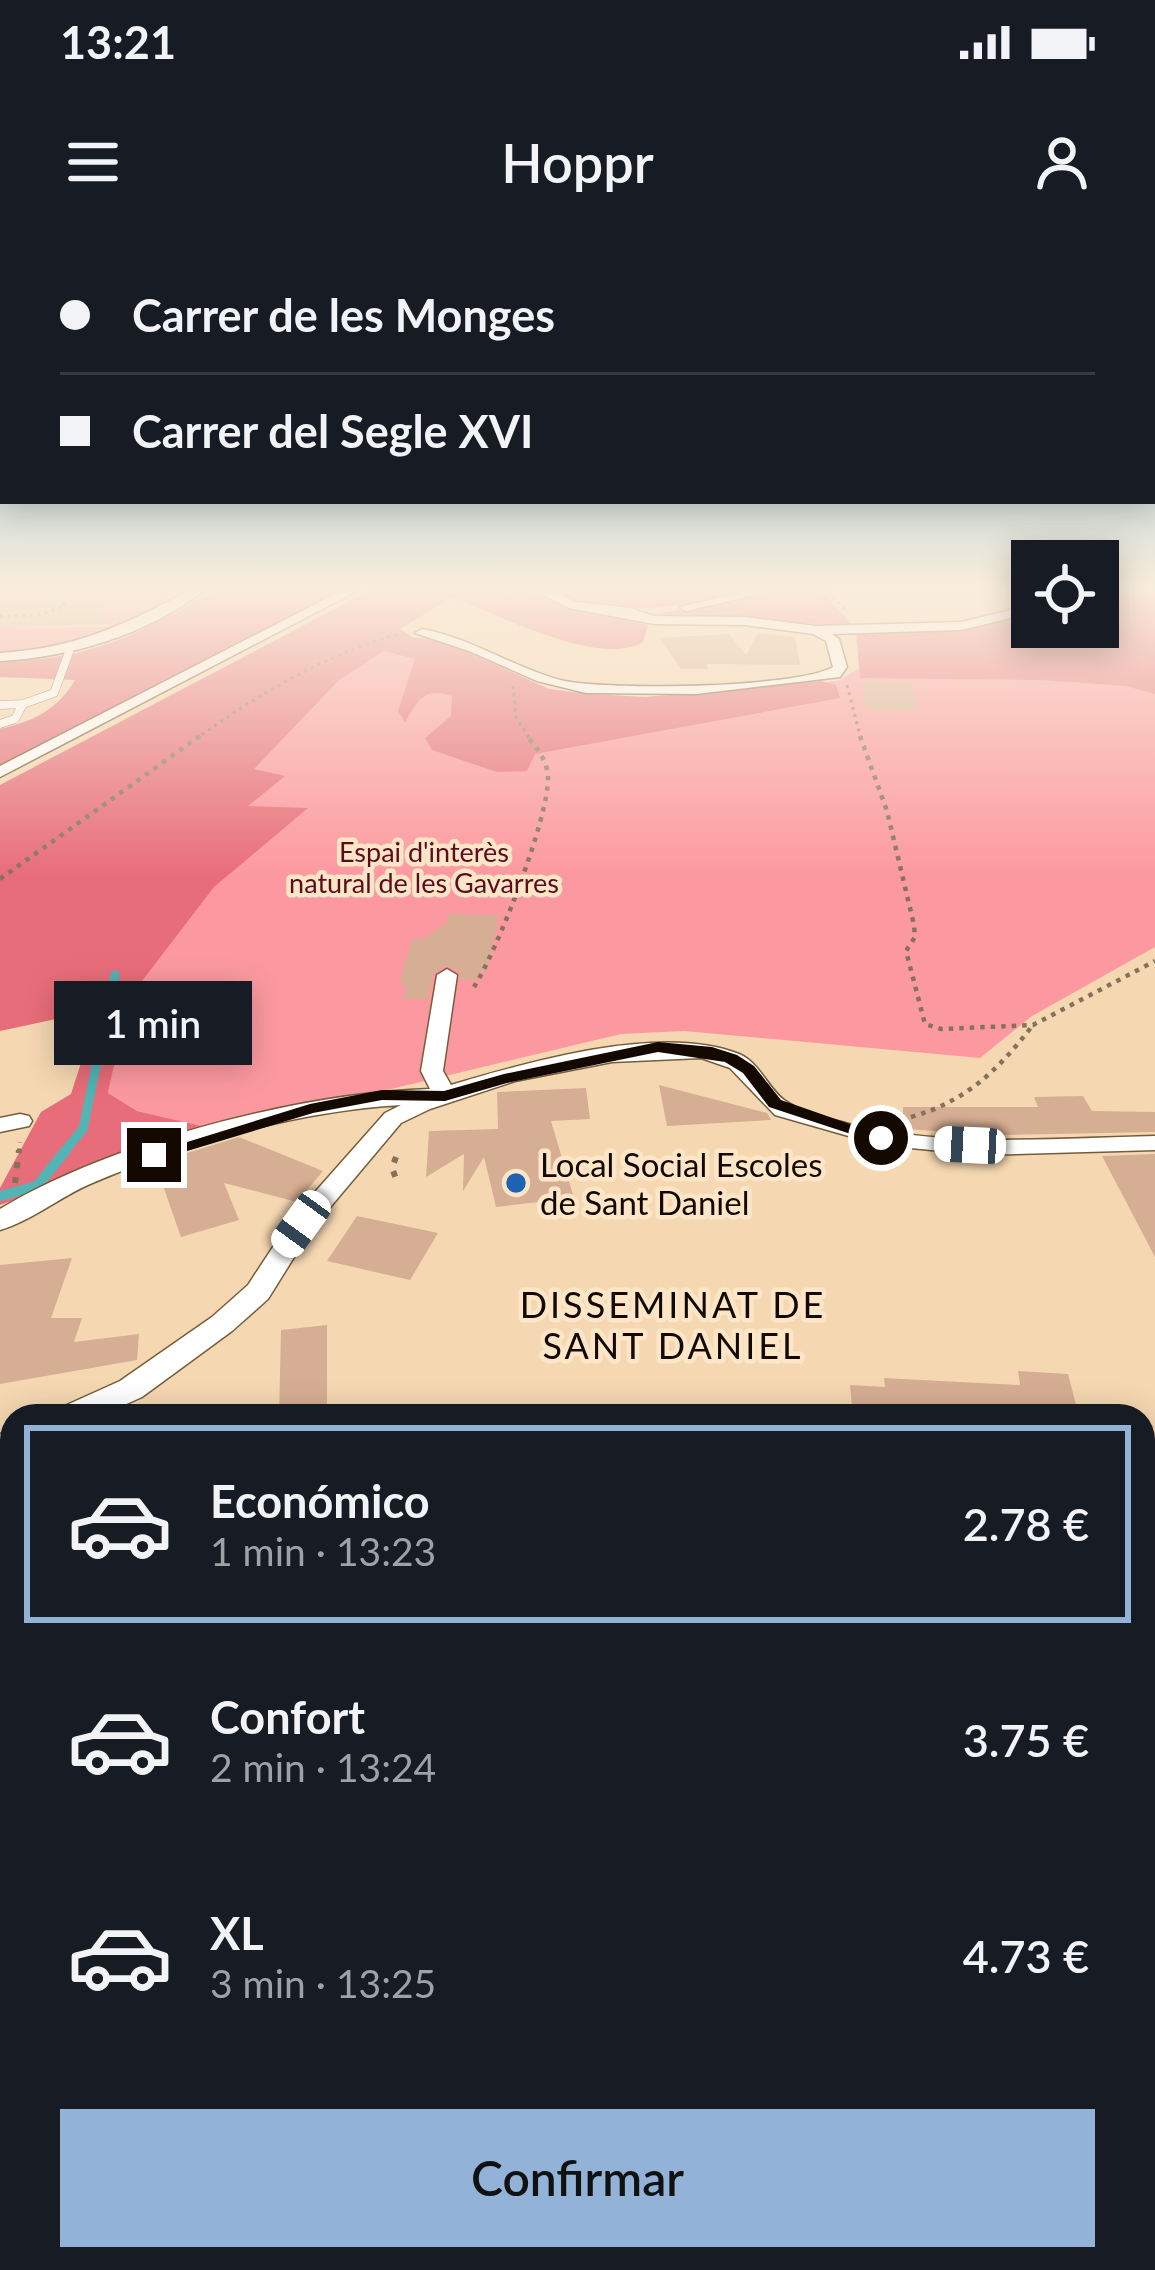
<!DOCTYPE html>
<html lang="es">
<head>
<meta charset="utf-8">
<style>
  body { margin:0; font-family:Lato,sans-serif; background:#242831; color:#f1f3f6; height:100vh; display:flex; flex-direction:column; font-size:45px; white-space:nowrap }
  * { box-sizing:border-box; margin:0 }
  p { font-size:39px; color:#9ea1a6 }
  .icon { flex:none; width:66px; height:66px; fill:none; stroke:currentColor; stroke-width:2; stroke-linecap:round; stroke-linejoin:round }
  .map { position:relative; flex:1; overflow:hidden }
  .side { position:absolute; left:0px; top:1164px; width:1155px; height:867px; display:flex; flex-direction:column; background:#171b24; border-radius:36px 36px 0 0; box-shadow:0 6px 30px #0003 }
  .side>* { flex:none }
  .banner { position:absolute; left:0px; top:0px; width:1155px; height:264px; box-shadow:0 6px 30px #0003; display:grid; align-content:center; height:264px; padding:0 60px; background:#171b24 }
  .controls { position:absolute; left:1011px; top:300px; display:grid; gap:24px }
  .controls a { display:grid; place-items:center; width:108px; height:108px; border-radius:0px; background:#171b24; box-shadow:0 6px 30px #0003; font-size:60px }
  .end { position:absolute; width:54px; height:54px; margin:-27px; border:15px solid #130901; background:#fff; box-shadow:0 0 0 6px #fff }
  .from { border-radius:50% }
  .bubble { position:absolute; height:84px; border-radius:0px; background:#171b24; box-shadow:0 6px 30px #0003; font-size:39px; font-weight:600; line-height:84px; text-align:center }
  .car { position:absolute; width:36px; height:72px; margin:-36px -18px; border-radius:15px; box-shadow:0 0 9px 3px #0007; background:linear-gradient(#fff 24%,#345 0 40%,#fff 0 76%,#345 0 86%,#fff 0) }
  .banner b { display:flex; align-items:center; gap:42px; height:114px; font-size:45px }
  .banner b+b { border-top:3px solid #363941 }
  .banner i { width:30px; height:30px; background:#f1f3f6 }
  ul { padding:21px 0 0; list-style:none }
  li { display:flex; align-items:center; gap:36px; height:198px; margin:0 24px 18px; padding:0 36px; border:6px solid transparent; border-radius:0px }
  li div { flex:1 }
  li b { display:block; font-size:45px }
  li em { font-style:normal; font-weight:600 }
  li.selected { border-color:#92b2d7 }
  li>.icon { width:108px; height:108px; stroke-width:1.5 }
  .button { display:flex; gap:24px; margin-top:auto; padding:24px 60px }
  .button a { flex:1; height:138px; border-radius:0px; background:#92b2d7; color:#111; font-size:48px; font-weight:600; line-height:138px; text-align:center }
  .status { display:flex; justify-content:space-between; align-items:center; height:84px; padding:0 60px; background:#171b24; direction:ltr }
  .status svg { height:33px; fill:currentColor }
  header { display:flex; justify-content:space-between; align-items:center; height:156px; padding:0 60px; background:#171b24; font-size:54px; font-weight:600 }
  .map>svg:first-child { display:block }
  .green { fill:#fc99a0 }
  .forest { fill:#e86d7a }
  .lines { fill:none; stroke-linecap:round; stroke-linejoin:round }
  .stream-far2 { stroke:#52b4b4; stroke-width:9 }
  .stream-far1 { stroke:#52b4b4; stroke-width:10 }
  .stream { stroke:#52b4b4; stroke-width:16 }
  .building { fill:#d6ae93 }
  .service-casing { stroke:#755d3a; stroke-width:9 }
  .minor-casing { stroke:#755d3a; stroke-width:3 }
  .path-far3 { stroke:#86725b; stroke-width:3; stroke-dasharray:3 4.5; stroke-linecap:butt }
  .path-far2 { stroke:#86725b; stroke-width:4.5; stroke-dasharray:4.5 6; stroke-linecap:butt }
  .path-far1 { stroke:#86725b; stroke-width:6; stroke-dasharray:6 9; stroke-linecap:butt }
  .path { stroke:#86725b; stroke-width:10; stroke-dasharray:10 15; stroke-linecap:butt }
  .service { stroke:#fff; stroke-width:8 }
  .minor { fill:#fff; fill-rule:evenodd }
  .route { fill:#130901 }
  .poi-dot { fill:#1e62b2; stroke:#fde6c7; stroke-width:4.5 }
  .labels { text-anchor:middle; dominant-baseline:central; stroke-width:9; stroke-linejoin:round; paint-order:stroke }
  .far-park-label { font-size:27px; fill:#5b0c1d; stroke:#fde6c7 }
  .poi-label { font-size:33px; fill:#130901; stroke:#fde6c7; text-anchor:start }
  .neighbourhood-label { font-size:36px; letter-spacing:3px; fill:#130901; stroke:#fde6c7 }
</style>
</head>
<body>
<div class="status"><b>13:21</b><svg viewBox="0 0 49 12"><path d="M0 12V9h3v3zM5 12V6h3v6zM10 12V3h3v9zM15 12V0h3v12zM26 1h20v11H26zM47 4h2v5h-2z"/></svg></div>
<header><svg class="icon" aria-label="menu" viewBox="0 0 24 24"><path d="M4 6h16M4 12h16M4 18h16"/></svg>Hoppr<svg class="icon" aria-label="person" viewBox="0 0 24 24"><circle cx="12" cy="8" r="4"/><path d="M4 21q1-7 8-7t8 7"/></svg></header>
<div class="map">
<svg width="1155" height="2030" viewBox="0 0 1155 2030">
  <rect width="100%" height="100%" fill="#f5d8b2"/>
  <!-- green -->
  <path class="green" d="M 92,351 L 176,351 C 133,399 60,411 0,411 L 0,388 L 110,387 Z
    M 1155,351 L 1155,707 L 1032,776 L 980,818 L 684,791 L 621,794 L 219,890 L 137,871 L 108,853 L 129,757 L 117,619 L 372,402 L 577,456 L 637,458 L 815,444 L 840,440 L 861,427 L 1032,387 L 1098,387 Z
    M 1143,1297 L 1155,1297 L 1155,2030 L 1143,2019 Z"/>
  <!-- forest -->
  <path class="forest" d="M 215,351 L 339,351 L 0,527 L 0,489 C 34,481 57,470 75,440 L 0,437 L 0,421 C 93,420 135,395 215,351 Z
    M 369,351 L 530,351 L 583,372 L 648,385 L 643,402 C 600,428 498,375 453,357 L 400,389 L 414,398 L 439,399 L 549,449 L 589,454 L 646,457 L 821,441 L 836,445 L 840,458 L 535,514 L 527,531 L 497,532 L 432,510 L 425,498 L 451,476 L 452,456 C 424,447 419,459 405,482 L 398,471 L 415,419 L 384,411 L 339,440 L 254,529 L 285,536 L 248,566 L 308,568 L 214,647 L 129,758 L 108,853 L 137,871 L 219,890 L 0,965 L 0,948 L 41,872 L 71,854 L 98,770 L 0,791 L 0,545 Z
    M 552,351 L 753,351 C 686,364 617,382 552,351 Z
    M 781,351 L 821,351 L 853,386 L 655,374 Z
    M 1114,351 L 1155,351 L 1155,454 L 1126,446 L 1042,440 L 860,438 L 856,393 L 968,389 L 1032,375 L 1032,387 L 1098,387 L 1098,356 Z
    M 12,1955 L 12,2019 L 1143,2019 L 1143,1956 L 1155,1957 L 1155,2030 L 0,2030 L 0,1957 Z"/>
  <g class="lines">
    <!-- stream-far2 -->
    <path class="stream-far2" d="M 63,913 L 83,889 L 115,735"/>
    <!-- stream-far1 -->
    <path class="stream-far1" d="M 0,956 L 37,946 L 66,910"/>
    <!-- stream -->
    <path class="stream" d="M 1143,2017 L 1155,2018
      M 0,2025 L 161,2019"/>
  </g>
  <!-- building -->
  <path class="building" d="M 0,351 L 92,351 L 110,384 L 0,388 Z
    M 758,393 L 795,397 L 800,425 L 707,424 L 708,429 L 681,429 L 659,398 L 729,394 L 746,415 Z
    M 862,441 L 911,442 L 919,471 L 867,470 Z
    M 447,674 L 499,675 L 487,732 L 481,731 L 478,740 L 461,740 L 459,731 L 445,725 L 433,734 L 428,759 L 403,759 L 406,744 L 401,744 L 401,735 L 413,699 L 423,699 L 448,682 Z
    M 659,845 L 767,873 L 771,880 L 667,886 Z
    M 586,848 L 590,879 L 551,881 L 574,958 L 496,967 L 484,917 L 463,951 L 464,914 L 426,937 L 429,891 L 498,889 L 497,852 Z
    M 1083,856 L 1092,871 L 1155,872 L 1155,892 L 1003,895 L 903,889 L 903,867 L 1038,867 L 1034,857 Z
    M 239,897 L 323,931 L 297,962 L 224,943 L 239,980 L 181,997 L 155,923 Z
    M 1155,914 L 1155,1017 L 1102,916 Z
    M 357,976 L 438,993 L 410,1040 L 327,1021 Z
    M 72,1018 L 51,1078 L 82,1078 L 74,1102 L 139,1094 L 137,1120 L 0,1144 L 0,1025 Z
    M 327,1085 L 327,1176 L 279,1176 L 281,1090 Z
    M 1018,1131 L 1068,1134 L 1079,1176 L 853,1176 L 850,1145 L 885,1147 L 884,1138 L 1020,1145 Z"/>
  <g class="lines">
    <!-- service casing -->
    <g class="service-casing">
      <path id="service" d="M 0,465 L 23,464 L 54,453 L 69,412
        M 0,484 L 15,479 L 23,464"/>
    </g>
    <!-- minor casing -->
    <g class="minor-casing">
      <path id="minor" d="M 188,351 L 204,351 C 145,395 73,417 0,421 L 0,413 C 76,408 122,386 188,351 Z
        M 341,351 L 357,351 L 0,537 L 0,526 Z
        M 536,351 L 553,351 L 576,362 L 630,368 L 654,376 L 745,377 L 816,386 L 961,382 L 1032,365 L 1032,373 L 961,390 L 832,394 L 839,399 L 847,427 L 840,437 L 696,454 L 586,453 L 537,441 L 469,411 L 415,393 L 422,389 C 472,398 512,427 560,440 C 604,451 797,448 833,427 L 826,401 L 813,394 L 745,385 L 654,384 L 569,368 Z
        M 747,351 L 773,351 L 686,371 L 680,367 Z
        M 447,729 L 457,735 L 443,831 L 451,845 C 528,822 662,783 739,814 C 760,823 767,847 784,860 C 803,874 831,879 853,885 C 952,908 1054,898 1155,896 L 1155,910 L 982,915 L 880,905 L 775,875 L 730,828 L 701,818 L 612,822 L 515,841 L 430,869 L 401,883 L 311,990 L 268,1059 L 232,1091 L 142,1157 L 100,1176 L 56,1176 L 60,1168 L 120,1141 L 212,1077 L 248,1045 L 292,978 L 385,873 L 401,865 C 298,871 185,903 90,944 C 60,957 31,981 0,990 L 0,969 C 111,902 300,853 430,849 L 421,831 L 437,735 Z
        M 20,874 L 29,876 L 32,881 L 29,886 L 0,892 L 0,878 Z
        M 12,1190 L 12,1216 L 0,1220 L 0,1194 Z
        M 1143,1269 L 1155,1270 L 1155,1296 L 1143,1295 Z
        M 0,1291 L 12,1293 L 12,1321 L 0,1319 Z"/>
    </g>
    <!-- path-far3 -->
    <path class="path-far3" d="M 827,351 L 846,371
      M 1098,354 L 1106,351
      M 0,376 L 39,375 L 65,366 L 58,351
      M 847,445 L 861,499
      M 513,446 L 516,478 L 530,499
      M 196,499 C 258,454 328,413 403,393"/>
    <!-- path-far2 -->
    <path class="path-far2" d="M 860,496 L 887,571 L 914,685 L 915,697 L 906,711 L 925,784 L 941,789 L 1033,785 L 1155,721
      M 0,639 L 200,496
      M 474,747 C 497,711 549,578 548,537 C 547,520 537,508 527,496
      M 911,877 C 967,861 998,830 1033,785
      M 19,913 L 20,902"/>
    <!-- path-far1 -->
    <path class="path-far1" d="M 396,917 L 392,928 L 398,944
      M 15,943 L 19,910"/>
    <!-- path -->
    <path class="path" d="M 0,1778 L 12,1776"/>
    <!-- service -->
    <use href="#service" class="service"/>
    <!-- minor -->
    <use href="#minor" class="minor"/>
  </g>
  <!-- sky -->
  <linearGradient id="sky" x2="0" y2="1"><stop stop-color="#6cb4d3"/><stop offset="0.55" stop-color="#faeddc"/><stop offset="1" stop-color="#faeddc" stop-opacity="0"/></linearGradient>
  <rect width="1155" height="635" fill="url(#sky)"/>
  <!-- route -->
  <path class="route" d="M 658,802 L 712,807 L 737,815 L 754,826 L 781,860 L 890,898 L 875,902 L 769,867 L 743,833 L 725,822 L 658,812 L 507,843 L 445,861 L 382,860 L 313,873 L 154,921 L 145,915 L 310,864 L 382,850 L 444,851 L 504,834 Z"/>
  <!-- markers -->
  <circle class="poi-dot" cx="516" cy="943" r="12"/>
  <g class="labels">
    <!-- far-park labels -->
    <g class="far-park-label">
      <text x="424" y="611">Espai d'interès<tspan x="424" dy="31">natural de les Gavarres</tspan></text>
    </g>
    <!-- poi labels -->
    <g class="poi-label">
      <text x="540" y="924">Local Social Escoles<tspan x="540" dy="38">de Sant Daniel</tspan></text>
    </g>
    <!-- neighbourhood labels -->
    <g class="neighbourhood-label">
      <text x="673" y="1064">DISSEMINAT DE<tspan x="673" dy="41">SANT DANIEL</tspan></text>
    </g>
  </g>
</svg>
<div class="controls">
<a><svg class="icon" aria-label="locate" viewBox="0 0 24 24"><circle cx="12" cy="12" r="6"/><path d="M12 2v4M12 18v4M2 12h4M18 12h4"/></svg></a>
</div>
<i class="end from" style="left:881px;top:898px"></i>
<i class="end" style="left:154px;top:915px"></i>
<div class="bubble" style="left:54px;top:741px;width:198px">1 min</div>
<i class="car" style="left:970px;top:905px;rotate:273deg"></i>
<i class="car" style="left:301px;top:984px;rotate:216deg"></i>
<div class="banner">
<b><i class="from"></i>Carrer de les Monges</b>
<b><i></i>Carrer del Segle XVI</b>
</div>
<section class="side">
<ul>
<li class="selected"><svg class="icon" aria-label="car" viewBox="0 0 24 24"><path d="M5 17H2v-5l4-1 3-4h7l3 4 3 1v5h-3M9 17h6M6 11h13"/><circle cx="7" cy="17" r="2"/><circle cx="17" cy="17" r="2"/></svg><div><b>Económico</b><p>1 min · 13:23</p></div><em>2.78 €</em></li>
<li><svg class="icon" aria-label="car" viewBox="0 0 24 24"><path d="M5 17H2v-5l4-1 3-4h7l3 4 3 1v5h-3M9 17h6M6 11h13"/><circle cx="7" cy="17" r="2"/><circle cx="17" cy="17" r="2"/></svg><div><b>Confort</b><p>2 min · 13:24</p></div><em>3.75 €</em></li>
<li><svg class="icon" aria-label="car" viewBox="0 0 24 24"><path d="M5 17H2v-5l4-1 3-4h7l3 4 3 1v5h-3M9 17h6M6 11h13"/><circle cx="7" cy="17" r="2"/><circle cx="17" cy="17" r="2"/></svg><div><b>XL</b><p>3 min · 13:25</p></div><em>4.73 €</em></li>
</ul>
<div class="button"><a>Confirmar</a></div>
</section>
</div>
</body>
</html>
